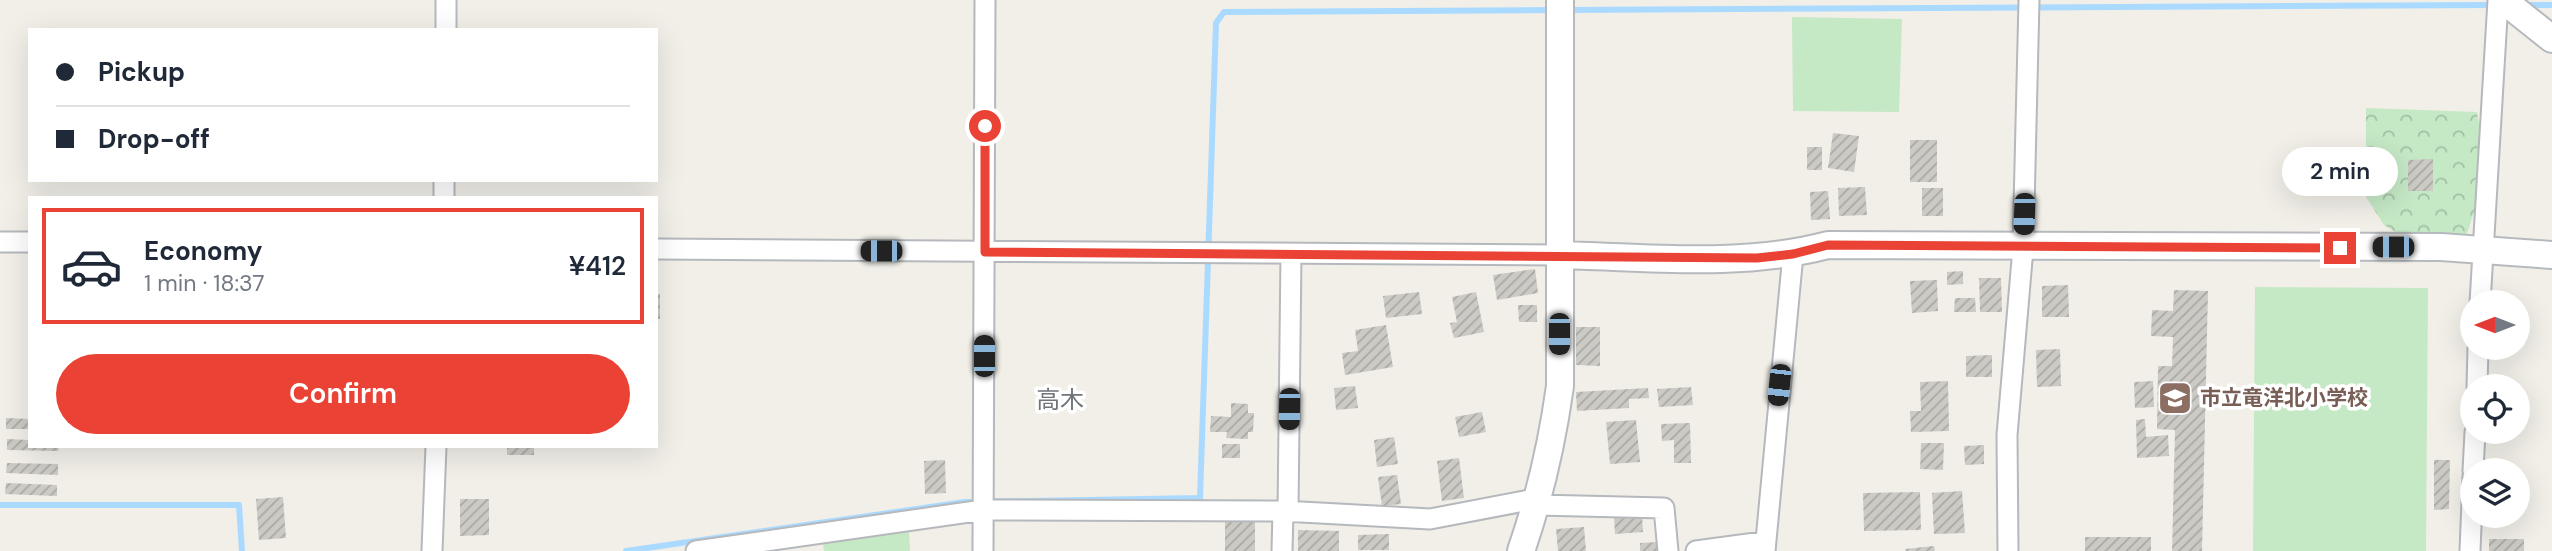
<!DOCTYPE html>
<html lang="en">
<head>
<meta charset="utf-8">
<style>
  body { margin:0; font-family:"DM Sans","Noto Sans JP",sans-serif; background:#f6f6f7; color:#1f2937; height:100vh; display:flex; flex-direction:column; font-size:26px; white-space:nowrap }
  * { box-sizing:border-box; margin:0 }
  p { font-size:23px; color:#747a83 }
  .icon { flex:none; width:38px; height:38px; fill:none; stroke:currentColor; stroke-width:2; stroke-linecap:round; stroke-linejoin:round }
  .map { position:relative; flex:1; overflow:hidden }
  .sheet { position:absolute; left:28px; top:196px; width:630px; height:252px; display:flex; flex-direction:column; background:#fff; border-radius:0px; box-shadow:0 7px 28px #0002 }
  .sheet>* { flex:none }
  .hud { position:absolute; left:28px; top:28px; width:630px; height:154px; border-radius:0px; box-shadow:0 7px 28px #0002; display:grid; align-content:center; height:154px; padding:0 28px; background:#fff }
  .needle { width:46px; rotate:270deg }
  .buttons { position:absolute; left:2460px; top:290px; display:grid; gap:14px }
  .buttons a { display:grid; place-items:center; width:70px; height:70px; border-radius:50%; background:#fff; box-shadow:0 7px 28px #0002; font-size:35px }
  .end { position:absolute; width:32px; height:32px; margin:-16px; border:9px solid #ea4335; background:#fff; box-shadow:0 0 0 4px #fff }
  .from { border-radius:50% }
  .bubble { position:absolute; height:49px; border-radius:24px; background:#fff; box-shadow:0 7px 28px #0002; font-size:23px; font-weight:600; line-height:49px; text-align:center }
  .car { position:absolute; width:21px; height:42px; margin:-21px -10px; border-radius:9px; box-shadow:0 0 5px 2px #0007; background:linear-gradient(#222 24%,#8ab4d8 0 40%,#222 0 76%,#8ab4d8 0 86%,#222 0) }
  .hud b { display:flex; align-items:center; gap:24px; height:66px; font-size:26px }
  .hud b+b { border-top:2px solid #e0e1e3 }
  .hud i { width:18px; height:18px; background:#1f2937 }
  ul { padding:12px 0 0; list-style:none }
  li { display:flex; align-items:center; gap:21px; height:116px; margin:0 14px 10px; padding:0 14px; border:4px solid #e0e1e3; border-radius:0px }
  li div { flex:1 }
  li b { display:block; font-size:26px }
  li em { font-style:normal; font-weight:600 }
  li.active { border-color:#ea4335 }
  li>.icon { width:63px; height:63px; stroke-width:1.5 }
  .action { display:flex; gap:14px; margin-top:auto; padding:14px 28px }
  .action a { flex:1; height:80px; border-radius:42px; background:#ea4335; color:#fff; font-size:28px; font-weight:600; line-height:80px; text-align:center }
  .map>svg:first-child { display:block }
  .grass { fill:#c5e8c5 }
  .forest { fill:url(#forest-crowns) }
  .lines { fill:none; stroke-linecap:round; stroke-linejoin:round }
  .stream { stroke:#aadaff; stroke-width:6 }
  .building { fill:url(#building-hatch) }
  .street-casing { stroke:#b5b8bc; stroke-width:23 }
  .secondary-casing { stroke:#b6babf; stroke-width:30 }
  .street { stroke:#fff; stroke-width:19 }
  .secondary { stroke:#fff; stroke-width:26 }
  .route { stroke:#ea4335; stroke-width:9 }
  .labels { text-anchor:middle; dominant-baseline:central; stroke-width:7; stroke-linejoin:round; paint-order:stroke }
  .education-label { font-size:21px; font-weight:bold; fill:#785e54; stroke:#fff; text-anchor:start }
  .quarter-label { font-size:24px; fill:#70757a; stroke:#fff }
</style>
</head>
<body>
<div class="map">
<svg width="2552" height="551" viewBox="0 0 2552 551">
  <defs>
    <pattern id="forest-crowns" width="20" height="18" patternUnits="userSpaceOnUse" patternTransform="scale(1.75)"><rect width="20" height="18" fill="#c5e8c5"/><path d="M2 6a3 3 0 1 1 6 0M12 15a3 3 0 1 1 6 0" fill="none" stroke="#a3c0a4"/></pattern>
    <pattern id="building-hatch" width="6" height="6" patternUnits="userSpaceOnUse" patternTransform="scale(1.75)"><rect width="6" height="6" fill="#cccac5"/><path d="M-1 1l2-2M0 6l6-6M5 7l2-2" fill="none" stroke="#a9a8a4"/></pattern>
  </defs>
  <rect width="100%" height="100%" fill="#f1efe8"/>
  <!-- grass -->
  <path class="grass" d="M 1792,17 L 1902,19 L 1899,112 L 1793,111 Z
    M 2255,287 L 2428,288 L 2426,551 L 2253,551 Z
    M 909,532 L 910,551 L 824,551 L 823,544 Z"/>
  <!-- forest -->
  <path class="forest" d="M 2366,108 L 2477,112 L 2487,172 L 2462,249 L 2420,247 L 2384,225 L 2366,197 Z"/>
  <g class="lines">
    <!-- stream -->
    <path class="stream" d="M 2522,5 L 2552,5
      M 1566,10 L 2493,5
      M 0,505 L 239,505 L 242,551
      M 626,551 L 965,502 L 1200,498 L 1216,23 L 1224,12 L 1555,10"/>
  </g>
  <!-- building -->
  <path class="building" d="M 1833,133 L 1859,136 L 1854,172 L 1828,168 Z
    M 1910,140 L 1937,140 L 1937,182 L 1910,182 Z
    M 1807,147 L 1822,147 L 1822,170 L 1807,170 Z
    M 2433,159 L 2433,191 L 2408,191 L 2408,160 Z
    M 1865,187 L 1867,215 L 1839,216 L 1838,188 Z
    M 1922,188 L 1943,188 L 1943,216 L 1922,216 Z
    M 1828,191 L 1830,219 L 1811,220 L 1810,192 Z
    M 1535,269 L 1538,293 L 1497,300 L 1493,275 Z
    M 1963,271 L 1963,284 L 1947,285 L 1947,272 Z
    M 1979,278 L 2001,278 L 2002,312 L 1980,312 Z
    M 1937,280 L 1938,311 L 1912,313 L 1910,281 Z
    M 2068,285 L 2069,317 L 2042,317 L 2042,286 Z
    M 2174,290 L 2208,291 L 2202,551 L 2172,551 L 2175,430 L 2157,429 L 2158,366 L 2172,366 L 2173,337 L 2151,336 L 2152,310 L 2173,311 Z
    M 1419,292 L 1422,314 L 1386,318 L 1383,296 Z
    M 1476,292 L 1484,332 L 1454,338 L 1450,323 L 1457,322 L 1452,297 Z
    M 656,294 L 660,294 L 660,319 L 656,319 Z
    M 1955,298 L 1975,298 L 1976,312 L 1954,312 Z
    M 1518,305 L 1537,305 L 1537,322 L 1519,322 Z
    M 1386,325 L 1393,367 L 1345,375 L 1342,353 L 1358,351 L 1355,330 Z
    M 1576,327 L 1600,327 L 1600,366 L 1576,365 Z
    M 2060,349 L 2061,386 L 2037,387 L 2036,350 Z
    M 1992,355 L 1992,377 L 1966,377 L 1966,356 Z
    M 1948,381 L 1949,431 L 1911,432 L 1910,411 L 1921,411 L 1920,382 Z
    M 2153,381 L 2154,407 L 2135,408 L 2134,382 Z
    M 1355,386 L 1358,408 L 1336,410 L 1334,388 Z
    M 1691,387 L 1693,405 L 1659,407 L 1657,389 Z
    M 1648,388 L 1649,398 L 1629,399 L 1629,408 L 1577,411 L 1576,392 Z
    M 1231,403 L 1248,404 L 1248,413 L 1254,413 L 1253,432 L 1248,432 L 1248,439 L 1226,438 L 1227,432 L 1210,432 L 1211,416 L 1231,417 Z
    M 1482,412 L 1486,432 L 1459,437 L 1455,417 Z
    M 6,418 L 30,419 L 30,429 L 6,429 Z
    M 2145,419 L 2146,437 L 2168,435 L 2169,456 L 2137,458 L 2136,420 Z
    M 1636,420 L 1640,462 L 1610,464 L 1606,422 Z
    M 1690,423 L 1691,463 L 1674,463 L 1674,440 L 1662,441 L 1661,424 Z
    M 1394,437 L 1398,464 L 1377,467 L 1374,440 Z
    M 7,439 L 30,440 L 30,446 L 59,446 L 58,451 L 7,450 Z
    M 1921,443 L 1944,443 L 1943,470 L 1920,469 Z
    M 1222,444 L 1240,444 L 1240,458 L 1222,458 Z
    M 1984,445 L 1984,464 L 1965,465 L 1964,446 Z
    M 507,446 L 534,446 L 534,455 L 507,455 Z
    M 1459,458 L 1464,498 L 1442,501 L 1437,461 Z
    M 945,460 L 946,493 L 925,494 L 924,461 Z
    M 2434,460 L 2450,460 L 2449,509 L 2434,510 Z
    M 7,463 L 58,464 L 58,475 L 6,473 Z
    M 2518,474 L 2521,474 L 2521,502 L 2518,502 Z
    M 1397,475 L 1401,504 L 1382,506 L 1378,477 Z
    M 6,483 L 57,485 L 57,496 L 5,494 Z
    M 1962,491 L 1965,533 L 1934,534 L 1932,493 Z
    M 1920,492 L 1921,530 L 1864,531 L 1863,493 Z
    M 283,497 L 286,538 L 259,540 L 256,499 Z
    M 460,499 L 489,499 L 489,535 L 460,536 Z
    M 1642,515 L 1643,532 L 1615,534 L 1614,517 Z
    M 1225,520 L 1255,520 L 1255,551 L 1225,551 Z
    M 1584,527 L 1586,551 L 1558,551 L 1556,529 Z
    M 1298,530 L 1339,531 L 1339,551 L 1298,551 Z
    M 1389,534 L 1389,550 L 1358,550 L 1358,535 Z
    M 2085,537 L 2151,537 L 2151,551 L 2085,551 Z
    M 2489,539 L 2524,539 L 2524,551 L 2489,551 Z
    M 1658,542 L 1659,551 L 1640,551 L 1640,543 Z
    M 1934,546 L 1935,551 L 1906,551 L 1905,549 Z"/>
  <g class="lines">
    <!-- street casing -->
    <g class="street-casing">
      <path id="street" d="M 446,30 L 446,0
        M 444,198 L 444,180
        M 0,242 L 30,242
        M 656,249 L 1558,255
        M 2480,303 L 2498,0
        M 2477,387 L 2478,348
        M 2473,471 L 2475,432
        M 1537,505 L 1664,508 L 1668,551
        M 1288,512 L 1291,254
        M 432,551 L 436,446
        M 696,551 L 983,510 L 1283,511 L 1430,519 L 1540,498
        M 983,551 L 985,0
        M 1282,551 L 1283,511
        M 1696,551 L 1763,542
        M 1765,551 L 1793,254
        M 2008,551 L 2007,435 L 2023,248 L 2029,0
        M 2470,551 L 2473,476"/>
    </g>
    <!-- secondary casing -->
    <g class="secondary-casing">
      <path id="secondary" d="M 2503,0 L 2552,39
        M 1558,255 C 1647,257 1741,268 1828,245 L 2441,247 L 2552,255
        M 1521,551 C 1540,496 1552,444 1560,386 L 1560,0"/>
    </g>
    <!-- street -->
    <use href="#street" class="street"/>
    <!-- secondary -->
    <use href="#secondary" class="secondary"/>
  </g>
  <g class="lines">
    <!-- route -->
    <path class="route" d="M 985,126 L 985,252 L 1757,258 L 1793,254 L 1828,245 L 2340,248"/>
  </g>
  <!-- icons -->
  <defs>
    <g id="school-square" transform="scale(1.75)"><rect x="-9" y="-9" width="18" height="18" rx="4" fill="#8d6e63" stroke="#fff"/><path d="M0-5L7-2L0 1L-7-2ZM-4 1L0 2.5L4 1V4Q0 6-4 4Z" fill="#fff"/></g>
  </defs>
  <g fill-rule="evenodd">
    <use href="#school-square" x="2175" y="398"/>
  </g>
  <g class="labels">
    <!-- education labels -->
    <g class="education-label">
      <text x="2200" y="398">市立竜洋北小学校</text>
    </g>
    <!-- quarter labels -->
    <g class="quarter-label">
      <text x="1060" y="399">高木</text>
    </g>
  </g>
</svg>
<div class="buttons">
<a><svg class="needle" viewBox="-14 -14 28 28"><path d="M0-13l5 13h-10z" fill="#e53935"/><path d="M0 13l5-13h-10z" fill="#747a83"/></svg></a>
<a><svg class="icon" aria-label="locate" viewBox="0 0 24 24"><circle cx="12" cy="12" r="6"/><path d="M12 2v4M12 18v4M2 12h4M18 12h4"/></svg></a>
<a><svg class="icon" aria-label="layers" viewBox="0 0 24 24"><path d="M12 4l9 5-9 5-9-5zM3 14l9 5 9-5"/></svg></a>
</div>
<i class="end from" style="left:985px;top:126px"></i>
<i class="end" style="left:2340px;top:248px"></i>
<div class="bubble" style="left:2282px;top:147px;width:116px">2 min</div>
<i class="car" style="left:2024px;top:214px;rotate:182deg"></i>
<i class="car" style="left:2393px;top:247px;rotate:270deg"></i>
<i class="car" style="left:881px;top:251px;rotate:270deg"></i>
<i class="car" style="left:1559px;top:334px;rotate:180deg"></i>
<i class="car" style="left:984px;top:356px;rotate:0deg"></i>
<i class="car" style="left:1779px;top:385px;rotate:186deg"></i>
<i class="car" style="left:1289px;top:409px;rotate:181deg"></i>
<div class="hud">
<b><i class="from"></i>Pickup</b>
<b><i></i>Drop-off</b>
</div>
<section class="sheet">
<ul>
<li class="active"><svg class="icon" aria-label="car" viewBox="0 0 24 24"><path d="M5 17H2v-5l4-1 3-4h7l3 4 3 1v5h-3M9 17h6M6 11h13"/><circle cx="7" cy="17" r="2"/><circle cx="17" cy="17" r="2"/></svg><div><b>Economy</b><p>1 min · 18:37</p></div><em>¥412</em></li>
</ul>
<div class="action"><a>Confirm</a></div>
</section>
</div>
</body>
</html>
